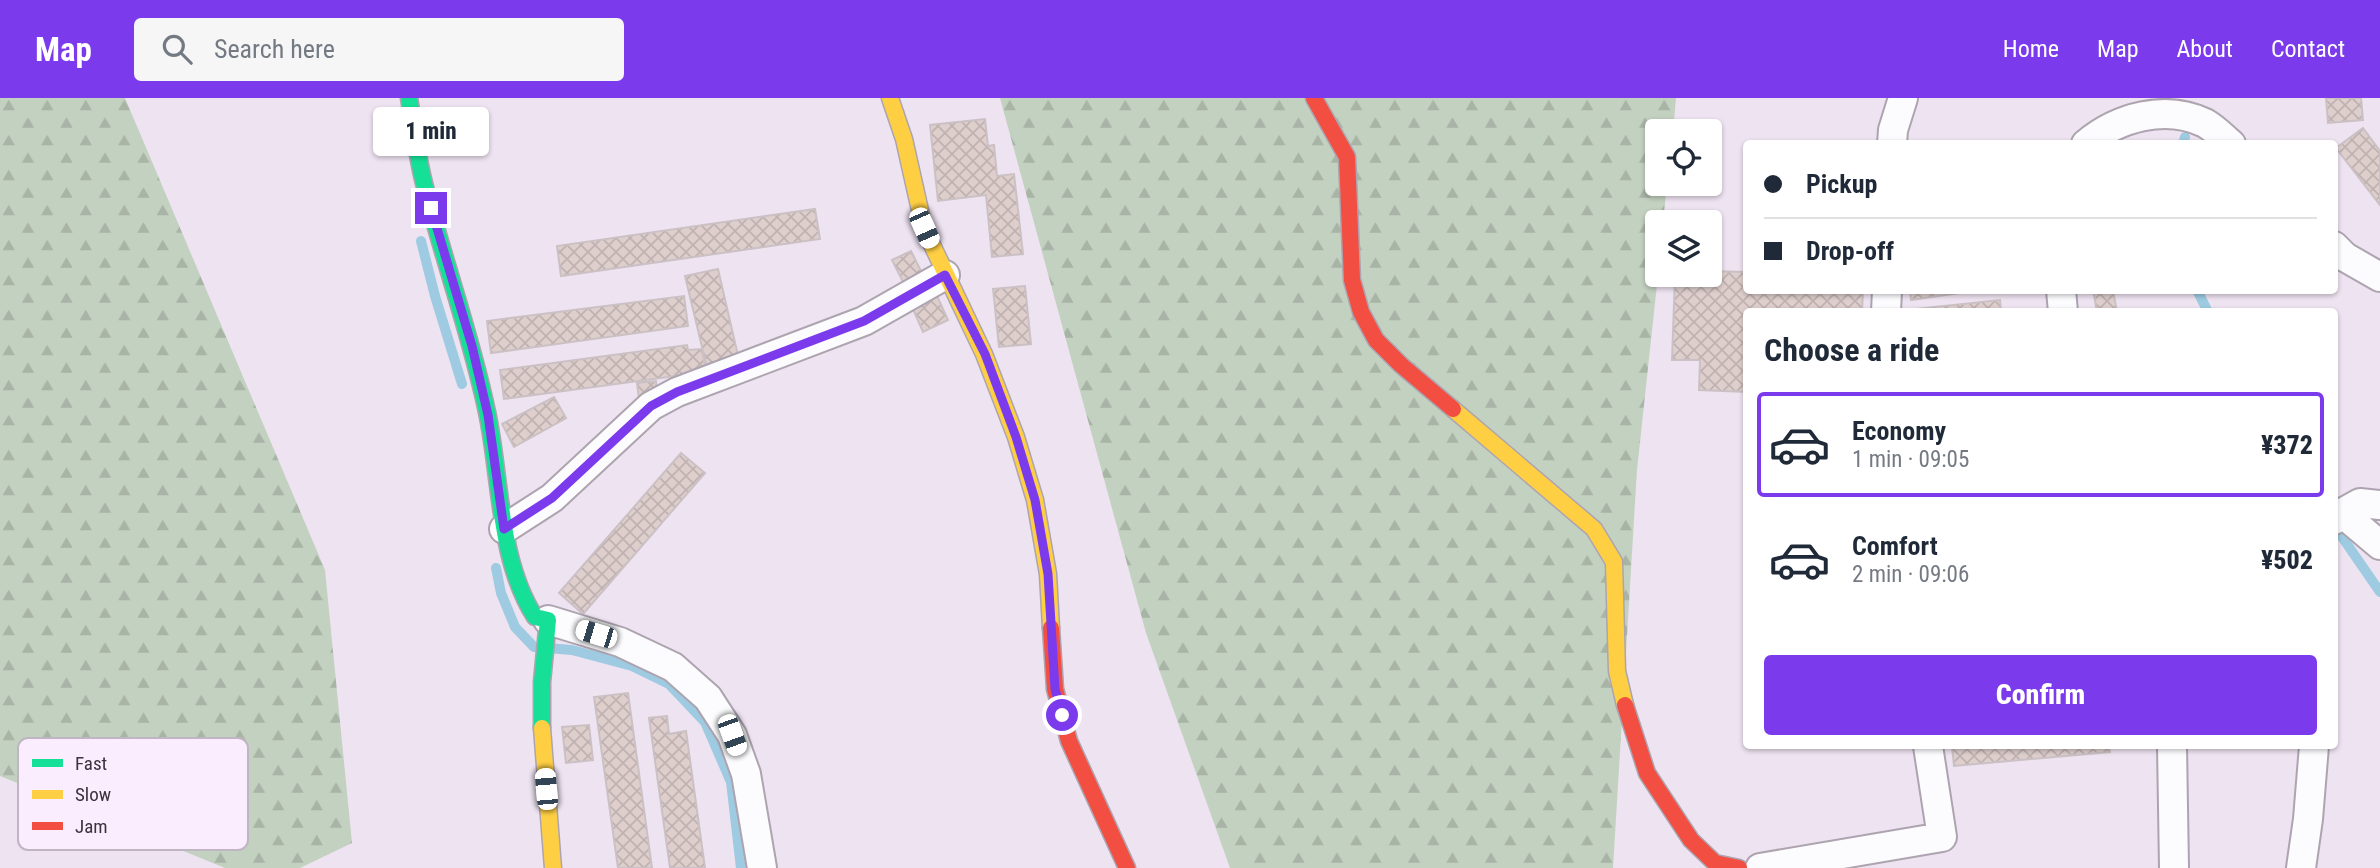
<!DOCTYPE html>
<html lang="en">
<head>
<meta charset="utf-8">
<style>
  body { margin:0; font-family:"Roboto Condensed",sans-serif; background:#f6f6f7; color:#1f2937; height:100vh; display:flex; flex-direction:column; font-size:26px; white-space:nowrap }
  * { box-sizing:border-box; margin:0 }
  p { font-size:23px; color:#747a83 }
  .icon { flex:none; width:38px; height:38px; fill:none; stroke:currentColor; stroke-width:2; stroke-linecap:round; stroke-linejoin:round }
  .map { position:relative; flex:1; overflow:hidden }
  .side { position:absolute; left:1743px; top:210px; width:595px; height:441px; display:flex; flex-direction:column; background:#fff; border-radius:7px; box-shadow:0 2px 5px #0004 }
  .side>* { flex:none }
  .hud { position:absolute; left:1743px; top:42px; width:595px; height:154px; border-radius:7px; box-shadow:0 2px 5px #0004; display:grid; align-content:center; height:154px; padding:0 21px; background:#fff }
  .controls { position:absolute; left:1645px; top:21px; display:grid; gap:14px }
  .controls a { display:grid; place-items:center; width:77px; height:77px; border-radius:7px; background:#fff; box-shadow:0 2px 5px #0004; font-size:35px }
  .end { position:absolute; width:32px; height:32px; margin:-16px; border:9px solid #7c3aed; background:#fff; box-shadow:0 0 0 4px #fff }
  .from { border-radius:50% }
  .bubble { position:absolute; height:49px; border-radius:7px; background:#fff; box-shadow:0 2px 5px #0004; font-size:23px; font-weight:800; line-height:49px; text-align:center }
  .car { position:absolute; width:21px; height:42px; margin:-21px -10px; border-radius:9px; box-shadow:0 0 5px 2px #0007; background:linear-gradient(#fff 24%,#345 0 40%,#fff 0 76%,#345 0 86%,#fff 0) }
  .hud b { display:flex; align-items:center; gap:24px; height:66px; font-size:26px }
  .hud b+b { border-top:2px solid #e0e1e3 }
  .hud i { width:18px; height:18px; background:#1f2937 }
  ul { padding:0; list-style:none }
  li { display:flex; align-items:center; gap:21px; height:105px; margin:0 14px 10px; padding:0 7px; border:4px solid transparent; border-radius:7px }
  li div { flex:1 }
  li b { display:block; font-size:26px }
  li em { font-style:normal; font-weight:800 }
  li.on { border-color:#7c3aed }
  li>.icon { width:63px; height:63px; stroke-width:1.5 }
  h2 { padding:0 21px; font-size:32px; line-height:84px }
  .button { display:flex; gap:14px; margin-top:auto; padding:14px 21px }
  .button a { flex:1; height:80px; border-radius:7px; background:#7c3aed; color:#fff; font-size:28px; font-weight:800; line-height:80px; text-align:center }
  header { display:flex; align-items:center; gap:42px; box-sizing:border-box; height:98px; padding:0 35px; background:#7c3aed; color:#fff }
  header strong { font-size:33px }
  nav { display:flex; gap:38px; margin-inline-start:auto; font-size:24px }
  .search { width:490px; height:63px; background:#f6f6f7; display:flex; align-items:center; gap:18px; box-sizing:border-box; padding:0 24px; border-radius:7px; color:#747a83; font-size:26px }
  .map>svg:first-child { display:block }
  .forest { fill:url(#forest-firs) }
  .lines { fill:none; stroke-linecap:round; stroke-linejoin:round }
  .stream { stroke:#9ecbe1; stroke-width:10 }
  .building { fill:url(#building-cross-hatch); stroke:#cbc1c4; stroke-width:2 }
  .street-casing { stroke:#ada4b0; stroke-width:32 }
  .fast-casing { stroke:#ada4b0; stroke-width:19 }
  .slow-casing { stroke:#ada4b0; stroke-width:19 }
  .jam-casing { stroke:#ada4b0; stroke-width:19 }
  .street { stroke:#fcfbfd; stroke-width:28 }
  .fast { stroke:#16e098; stroke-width:16 }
  .slow { stroke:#ffcf43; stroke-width:16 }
  .jam { stroke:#f24e42; stroke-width:16 }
  .route { stroke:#7c3aed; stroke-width:9 }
  .key { fill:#faedfd; stroke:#c0b5c3; stroke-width:2 }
  .key-label { font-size:19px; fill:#3a323c }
</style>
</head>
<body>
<header>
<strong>Map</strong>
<div class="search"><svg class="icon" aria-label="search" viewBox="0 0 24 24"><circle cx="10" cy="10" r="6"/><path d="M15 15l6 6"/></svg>Search here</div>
<nav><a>Home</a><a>Map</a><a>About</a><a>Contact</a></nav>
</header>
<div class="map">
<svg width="2380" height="770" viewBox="0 0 2380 770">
  <defs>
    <pattern id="forest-firs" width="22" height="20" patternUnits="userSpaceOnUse" patternTransform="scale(1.75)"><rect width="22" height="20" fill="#c3d1c0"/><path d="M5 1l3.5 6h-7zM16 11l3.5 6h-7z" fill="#a8b4a6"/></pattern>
    <pattern id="building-cross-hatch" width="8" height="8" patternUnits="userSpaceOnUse" patternTransform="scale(1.75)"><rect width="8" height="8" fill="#decfcd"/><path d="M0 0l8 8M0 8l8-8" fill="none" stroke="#bfb2b1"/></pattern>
  </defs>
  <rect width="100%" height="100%" fill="#eee3f1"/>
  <!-- forest -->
  <path class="forest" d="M 0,0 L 125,0 L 325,472 L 352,745 L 300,770 L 225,770 L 0,678 Z
    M 1000,0 L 1676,0 L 1673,33 L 1657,33 L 1657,86 L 1667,86 L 1663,124 L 1657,124 L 1658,177 L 1637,372 L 1613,770 L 1230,770 L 1146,535 Z"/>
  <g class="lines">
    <!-- stream -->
    <path class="stream" d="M 2183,46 L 2185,39
      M 421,143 L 435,198 L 462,286
      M 2197,192 L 2208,214
      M 2340,436 L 2380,494
      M 496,470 L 501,495 L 515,529 L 534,549 L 572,552 L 632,568 L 669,586 L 705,624 L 731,684 L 741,770"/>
  </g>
  <!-- building -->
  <path class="building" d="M 2326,0 L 2361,0 L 2363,22 L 2328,25 Z
    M 985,21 L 988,48 L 994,47 L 997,78 L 1014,76 L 1023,156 L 992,159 L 986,97 L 938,103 L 930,27 Z
    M 2363,30 L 2380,53 L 2380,107 L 2336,50 Z
    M 815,111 L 820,141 L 561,178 L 557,148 Z
    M 911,153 L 923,177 L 904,186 L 892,162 Z
    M 718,171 L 739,262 L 707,270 L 685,178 Z
    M 1710,173 L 1746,174 L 1746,192 L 1863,192 L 1862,214 L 1746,214 L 1746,294 L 1699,292 L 1700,262 L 1672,262 L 1675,177 L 1710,177 Z
    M 1025,188 L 1031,246 L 999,249 L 993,191 Z
    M 1910,192 L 1980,192 L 1911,202 Z
    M 2093,192 L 2113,192 L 2117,214 L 2097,214 Z
    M 684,198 L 688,228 L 491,255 L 487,223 Z
    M 937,198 L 948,222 L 923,234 L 912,209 Z
    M 2000,202 L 2001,214 L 1906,214 L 1905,212 Z
    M 687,247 L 688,252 L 702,251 L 706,274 L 504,301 L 500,272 Z
    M 656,283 L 657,296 L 639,301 L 637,285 Z
    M 554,299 L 566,320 L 514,349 L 502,326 Z
    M 681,355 L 705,375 L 583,516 L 559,495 Z
    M 628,595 L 652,770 L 618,770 L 594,599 Z
    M 667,618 L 669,636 L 686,633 L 705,770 L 670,770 L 649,620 Z
    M 589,627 L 593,662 L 566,665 L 562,629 Z
    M 1952,648 L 2109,648 L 2110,654 L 1954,668 Z"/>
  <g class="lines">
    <!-- street casing -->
    <g class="street-casing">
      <path id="street" d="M 1892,46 L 1893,32 L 1903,0
        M 2086,46 C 2118,19 2166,6 2205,25 C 2214,30 2223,39 2231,46
        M 2334,148 L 2345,159 L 2380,179
        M 2061,192 L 2063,214
        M 1886,214 L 1887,192
        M 2342,415 L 2360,405 L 2380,407
        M 2334,422 L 2342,415 L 2380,447
        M 504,431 L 552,400 L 651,308 L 677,294 L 864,223 L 945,177
        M 548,522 L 620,544 L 673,569 L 708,600 L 732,637 L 746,676 L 762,770
        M 2172,648 L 2174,770
        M 1760,770 L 1942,739 L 1928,648
        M 2301,770 L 2308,721 L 2314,648"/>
    </g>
    <!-- fast casing -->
    <g class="fast-casing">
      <path id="fast" d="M 409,0 C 414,29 417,60 425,89 C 444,164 471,237 487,314 C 501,379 498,462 535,519 L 548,522 L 542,584 L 542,630"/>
    </g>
    <!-- slow casing -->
    <g class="slow-casing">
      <path id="slow" d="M 890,0 L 904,41 L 924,130 L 984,256 L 1016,339 L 1035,402 L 1048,476 L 1051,530
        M 1453,311 L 1594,431 L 1614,464 L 1617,573 L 1625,607
        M 542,630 L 553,770"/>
    </g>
    <!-- jam casing -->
    <g class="jam-casing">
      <path id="jam" d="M 1314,0 L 1347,59 L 1352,182 L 1361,214 L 1376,242 L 1401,267 L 1453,311
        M 1051,530 L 1055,591 L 1069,643 L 1127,770
        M 1625,607 L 1647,675 L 1691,742 L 1715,765 L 1739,770"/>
    </g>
    <!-- street -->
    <use href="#street" class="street"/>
    <!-- fast -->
    <use href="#fast" class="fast"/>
    <!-- slow -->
    <use href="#slow" class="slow"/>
    <!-- jam -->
    <use href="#jam" class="jam"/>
  </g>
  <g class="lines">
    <!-- route -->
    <path class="route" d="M 431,110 L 472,248 L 488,317 L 504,431 L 552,400 L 651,308 L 677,294 L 864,223 L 945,177 L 985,256 L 1016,339 L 1035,402 L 1048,476 L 1055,591 L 1062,617"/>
  </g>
  <!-- legend -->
  <rect x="18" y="640" width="230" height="112" rx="10" class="key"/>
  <rect x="32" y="661" width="31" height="8" fill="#16e098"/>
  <rect x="32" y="692" width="31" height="9" fill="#ffcf43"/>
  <rect x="32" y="724" width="31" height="8" fill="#f24e42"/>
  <g class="key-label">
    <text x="75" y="672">Fast</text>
    <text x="75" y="703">Slow</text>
    <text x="75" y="735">Jam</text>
  </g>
</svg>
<div class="controls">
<a><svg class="icon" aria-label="locate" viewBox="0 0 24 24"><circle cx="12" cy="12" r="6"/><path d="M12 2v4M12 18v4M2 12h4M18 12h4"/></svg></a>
<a><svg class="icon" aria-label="layers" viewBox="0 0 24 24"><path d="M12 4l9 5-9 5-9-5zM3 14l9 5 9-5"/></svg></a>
</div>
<i class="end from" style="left:1062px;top:617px"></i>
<i class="end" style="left:431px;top:110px"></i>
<div class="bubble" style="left:373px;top:9px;width:116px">1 min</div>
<i class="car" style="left:924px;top:130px;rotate:156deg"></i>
<i class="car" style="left:596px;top:536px;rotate:287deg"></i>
<i class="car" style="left:732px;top:637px;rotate:160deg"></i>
<i class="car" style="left:546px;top:691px;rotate:355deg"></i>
<div class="hud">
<b><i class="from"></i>Pickup</b>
<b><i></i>Drop-off</b>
</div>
<section class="side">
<h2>Choose a ride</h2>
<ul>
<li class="on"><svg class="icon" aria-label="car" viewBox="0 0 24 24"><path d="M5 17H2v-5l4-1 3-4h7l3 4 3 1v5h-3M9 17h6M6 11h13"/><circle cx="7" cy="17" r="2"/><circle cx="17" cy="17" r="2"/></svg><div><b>Economy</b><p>1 min · 09:05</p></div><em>¥372</em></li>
<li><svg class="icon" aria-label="car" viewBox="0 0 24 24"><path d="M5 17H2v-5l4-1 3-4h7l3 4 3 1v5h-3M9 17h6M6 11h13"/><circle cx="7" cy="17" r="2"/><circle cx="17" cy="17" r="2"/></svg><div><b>Comfort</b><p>2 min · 09:06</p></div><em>¥502</em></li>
</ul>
<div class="button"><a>Confirm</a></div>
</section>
</div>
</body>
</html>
